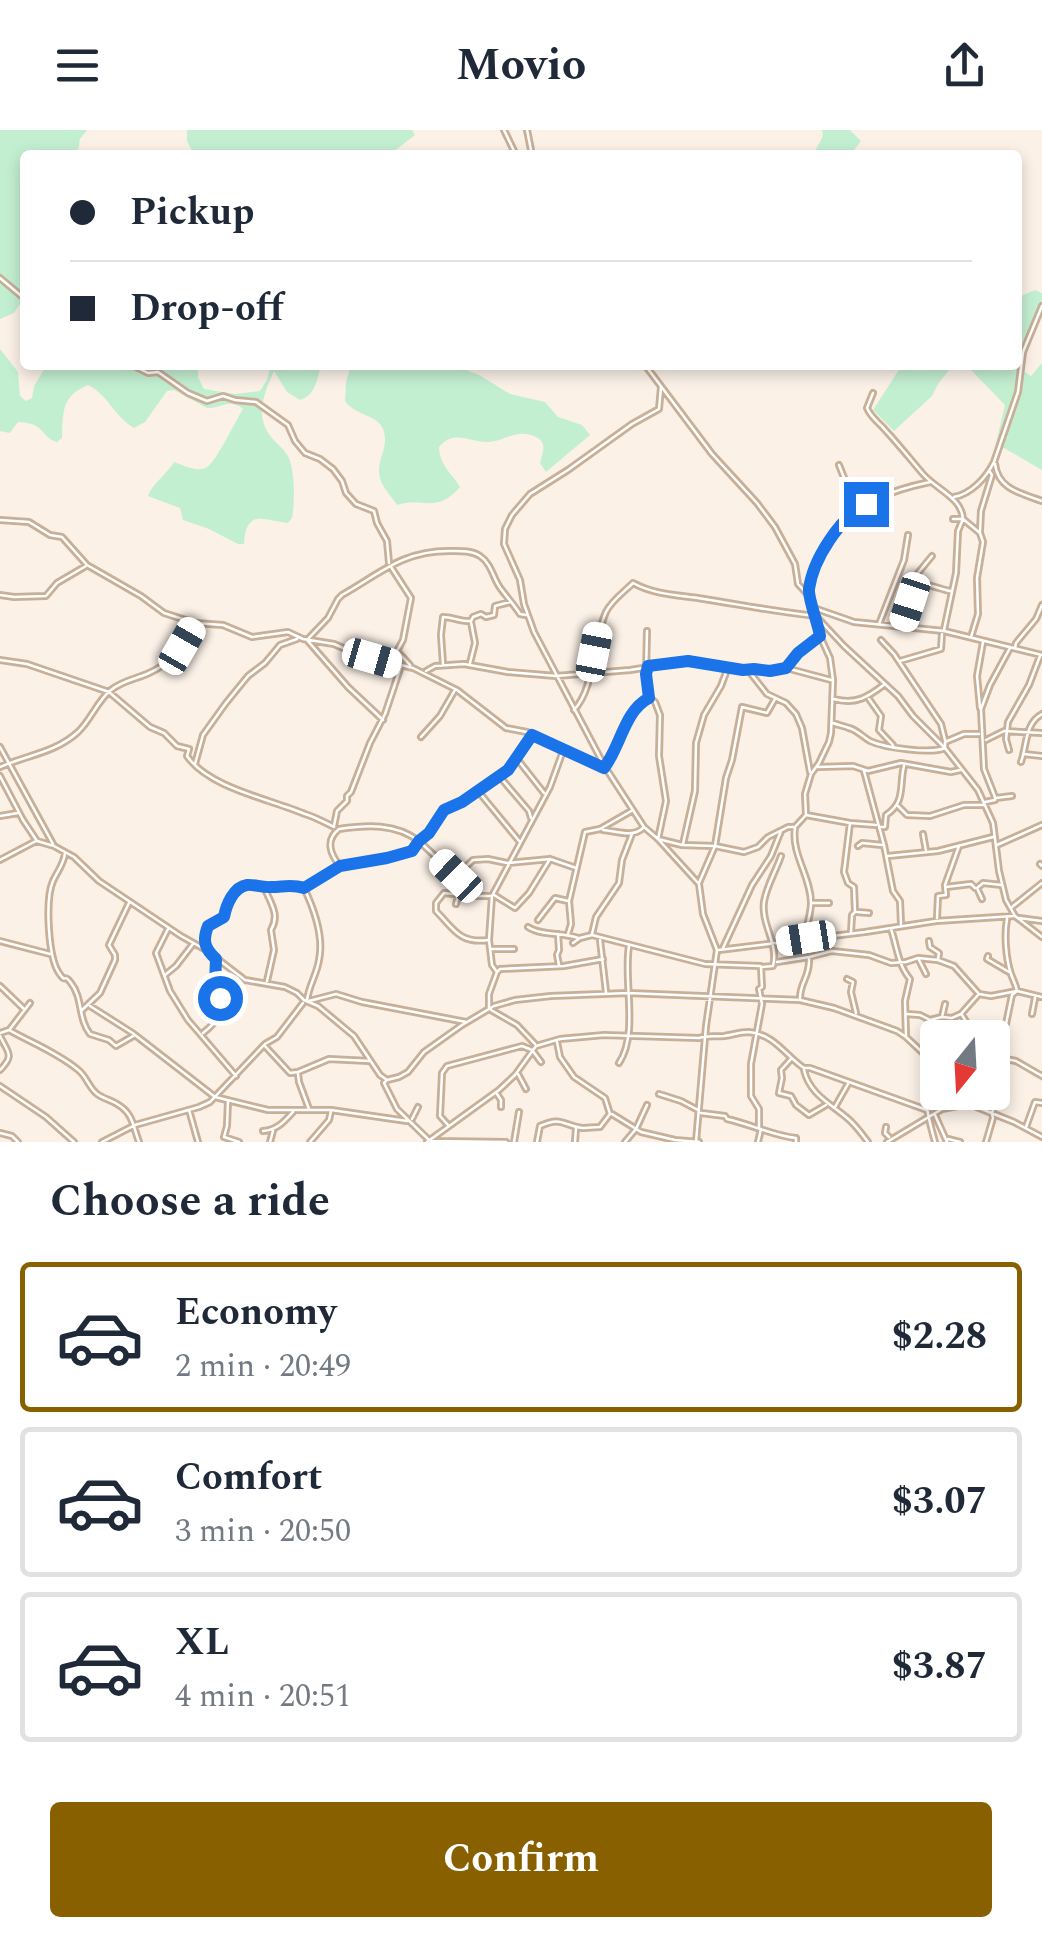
<!DOCTYPE html>
<html lang="en">
<head>
<meta charset="utf-8">
<style>
  body { margin:0; font-family:Spectral,serif; background:#f2f2f3; color:#1f2937; height:100vh; display:flex; flex-direction:column; font-size:38px; white-space:nowrap }
  * { box-sizing:border-box; margin:0 }
  p { font-size:32px; color:#747a83 }
  .icon { flex:none; width:55px; height:55px; fill:none; stroke:currentColor; stroke-width:2; stroke-linecap:round; stroke-linejoin:round }
  .map { position:relative; height:1012px; overflow:hidden }
  .panel { display:flex; flex-direction:column; background:#fff; flex:1 }
  .panel>* { flex:none }
  .guide { position:absolute; left:20px; top:20px; width:1002px; height:220px; border-radius:10px; box-shadow:0 5px 15px #0003; display:grid; align-content:center; height:220px; padding:0 50px; background:#fff }
  .needle { width:65px; rotate:198deg }
  .fabs { position:absolute; left:920px; top:890px; display:grid; gap:20px }
  .fabs a { display:grid; place-items:center; width:90px; height:90px; border-radius:10px; background:#fff; box-shadow:0 5px 15px #0003; font-size:50px }
  .end { position:absolute; width:45px; height:45px; margin:-22px; border:12px solid #1a73e8; background:#fff; box-shadow:0 0 0 5px #fff }
  .from { border-radius:50% }
  .car { position:absolute; width:30px; height:60px; margin:-30px -15px; border-radius:12px; box-shadow:0 0 8px 2px #0007; background:linear-gradient(#fff 24%,#345 0 40%,#fff 0 76%,#345 0 86%,#fff 0) }
  .guide b { display:flex; align-items:center; gap:35px; height:95px; font-size:38px }
  .guide b+b { border-top:2px solid #e0e1e3 }
  .guide i { width:25px; height:25px; background:#1f2937 }
  ul { padding:0; list-style:none }
  li { display:flex; align-items:center; gap:30px; height:150px; margin:0 20px 15px; padding:0 30px; border:5px solid #e0e1e3; border-radius:10px }
  li div { flex:1 }
  li b { display:block; font-size:38px }
  li em { font-style:normal; font-weight:700 }
  li.on { border-color:#886000 }
  li>.icon { width:90px; height:90px; stroke-width:1.5 }
  h2 { padding:0 50px; font-size:45px; line-height:120px }
  .cta { display:flex; gap:20px; margin-top:auto; padding:20px 50px }
  .cta a { flex:1; height:115px; border-radius:10px; background:#886000; color:#fff; font-size:40px; font-weight:700; line-height:115px; text-align:center }
  header { display:flex; justify-content:space-between; align-items:center; height:130px; padding:0 50px; background:#fff; font-size:45px; font-weight:700 }
  .map>svg:first-child { display:block }
  .green { fill:#c3efd1 }
  .lines { fill:none; stroke-linecap:round; stroke-linejoin:round }
  .street-casing { stroke:#c7af98; stroke-width:8 }
  .street { stroke:#fff; stroke-width:2.5 }
  .route { stroke:#1a73e8; stroke-width:12 }
</style>
</head>
<body>
<header><svg class="icon" aria-label="menu" viewBox="0 0 24 24"><path d="M4 6h16M4 12h16M4 18h16"/></svg>Movio<svg class="icon" aria-label="share" viewBox="0 0 24 24"><path d="M12 15V3M7 8l5-5 5 5M5 13v7h14v-7"/></svg></header>
<div class="map">
<svg width="1042" height="1012" viewBox="0 0 1042 1012">
  <rect width="100%" height="100%" fill="#fbf1e7"/>
  <!-- green -->
  <path class="green" d="M 0,0 L 87,0 L 80,9 L 78,21 L 84,25 L 25,25 L 25,178 L 19,175 L 14,183 L 0,189 Z
    M 187,0 L 412,0 L 415,5 L 389,25 L 194,25 L 187,11 Z
    M 822,0 L 850,0 L 861,11 L 850,25 L 813,25 L 823,6 Z
    M 1035,160 L 1042,163 C 1042,195 1028,211 1022,240 L 1031,246 L 1042,233 L 1042,340 L 1004,318 L 996,319 L 996,313 L 1005,275 L 966,235 L 1018,235 L 1018,167 Z
    M 0,219 L 18,242 L 20,266 L 26,271 L 32,268 L 34,256 L 47,235 L 198,235 L 198,247 L 204,259 L 235,264 L 260,261 L 267,250 L 271,235 L 321,235 C 317,249 316,265 300,270 L 287,262 L 274,241 C 264,263 254,287 272,308 C 277,314 283,318 288,326 C 295,339 295,373 292,388 L 288,393 C 263,390 246,378 244,414 L 238,414 L 209,399 L 183,390 L 180,378 L 148,366 C 151,355 167,344 174,332 C 183,335 198,343 207,337 C 216,332 236,290 243,279 C 230,267 220,279 207,278 L 174,260 L 167,261 L 145,292 L 134,298 C 115,287 108,265 88,255 C 61,266 63,283 62,308 L 57,312 C 40,307 46,293 18,292 L 10,303 L 0,301 Z
    M 351,235 L 453,235 L 479,245 L 510,264 L 545,272 L 558,287 L 582,295 L 590,305 L 546,342 L 540,333 C 543,321 548,312 534,306 C 515,298 503,313 485,312 C 468,311 453,300 439,317 C 440,336 451,342 460,357 C 437,384 423,367 397,375 C 390,364 378,354 379,339 C 380,324 389,315 383,299 C 377,284 355,286 345,271 L 346,252 Z
    M 902,235 L 953,235 L 938,254 L 932,266 L 894,301 L 873,280 Z"/>
  <g class="lines">
    <!-- street casing -->
    <g class="street-casing">
      <path id="street" d="M 504,0 L 516,25
        M 527,0 L 532,25
        M 0,148 L 25,169
        M 132,235 L 148,243 L 158,242 L 188,263 L 207,271 L 223,266 L 235,270 L 256,272 L 288,295 L 295,311 L 305,323 L 320,329 L 333,339 L 342,351 L 346,363 L 356,374 L 374,381 L 377,393 L 387,411 L 389,433
        M 645,235 L 712,324 L 757,373 L 775,397 L 795,434 L 798,454 L 810,467 L 814,478 L 820,506 L 830,528 L 833,550 L 831,603 L 829,612 L 819,633 L 811,644 L 805,664 L 806,685 L 795,697 L 788,697 L 768,707 L 758,717 L 744,722 L 715,716 L 682,715 L 658,709 L 666,671 L 659,626 L 660,585 L 655,572 L 649,567 L 646,544 L 647,501
        M 661,257 L 659,279 L 632,294 L 568,340 L 530,364 L 512,385 L 505,399 L 504,414 L 520,450 L 524,474 L 534,502 L 605,637 L 644,697 L 658,709 L 699,754 L 703,784 L 717,820 L 706,896 L 696,1012
        M 873,263 L 867,278 C 871,288 880,293 887,302 C 899,315 911,330 923,344 C 936,359 962,368 963,389 L 980,403 L 983,412 L 977,448 L 978,484 L 971,507
        M 995,334 C 998,359 1020,363 1042,371
        M 839,335 L 856,378
        M 954,367 C 971,364 986,348 994,332 L 1018,262 L 1023,222 L 1042,176
        M 0,390 L 29,392 L 50,405 L 62,407 L 87,435 L 141,466 L 164,483 L 195,493 L 223,495 L 252,507 L 288,502 L 303,509 L 334,514 L 357,524 L 413,538 L 457,560 L 506,598 L 527,602 L 601,636
        M 980,401 L 981,381 L 992,345 L 990,342
        M 391,437 L 411,468 L 403,510 L 397,521 L 410,535
        M 914,459 L 918,443 L 932,426
        M 0,465 L 14,467 L 46,466 L 57,453 L 86,436
        M 810,467 C 808,452 814,435 823,423 C 828,417 830,409 835,403 C 860,371 892,360 930,352
        M 814,478 L 854,492 L 944,501 L 1042,525
        M 879,494 L 904,430 L 908,405
        M 902,497 C 906,485 909,456 925,455 C 932,455 943,460 950,461
        M 944,500 L 956,443 L 958,401 L 963,389 L 953,389
        M 881,510 L 894,524 L 941,594 L 945,610
        M 1015,518 L 1016,513 L 1036,489 L 1042,475
        M 0,530 L 27,534 L 109,562 L 150,597 L 164,603 L 177,616 L 189,619 L 187,626 C 209,658 270,669 305,684 C 315,687 324,692 334,697
        M 900,531 L 941,519 L 942,504
        M 470,533 L 475,513 L 471,492
        M 443,534 L 441,505 L 443,487 C 453,487 461,492 471,491 L 473,487 L 481,484 L 486,487 L 494,485 L 495,476 L 510,472
        M 787,537 L 799,523 L 820,506
        M 748,540 L 767,564 L 786,573 L 796,584 L 802,598 L 810,642
        M 426,541 L 435,536 L 464,534 L 508,542 L 556,546 L 630,540 L 688,531 L 743,541 L 754,539 L 770,541 L 786,538 L 831,550
        M 834,569 C 856,575 868,567 885,554
        M 869,569 L 881,586 L 879,600 L 893,615
        M 980,578 L 977,546 L 983,512
        M 574,580 C 595,558 593,510 606,482 C 611,471 624,462 633,453 C 655,465 679,465 704,469 C 742,475 777,482 816,486 L 844,516 L 898,566 L 913,586 L 945,618 L 978,660 L 993,693 L 999,741 L 1006,770 L 1015,786 L 1042,807
        M 383,590 L 348,557 L 307,510 L 328,488 L 338,469 L 342,465 C 381,443 402,421 449,421 C 459,421 471,420 480,426 C 492,434 493,449 501,459 C 507,467 514,475 520,484 L 526,485
        M 833,593 C 838,595 844,596 849,598 C 857,600 863,607 870,611 C 885,618 931,624 945,618 L 945,612 L 964,604 L 979,604
        M 421,607 L 440,586 L 455,560
        M 986,610 L 1004,601 L 1042,603
        M 0,617 L 53,714
        M 1009,620 L 1006,609 L 1008,592 L 1029,555 L 1040,526
        M 1024,624 L 1042,626
        M 518,630 L 544,663
        M 1021,632 C 1027,615 1025,593 1042,584
        M 195,634 L 203,605 L 226,573 L 248,546 L 265,533 L 280,515 L 297,509
        M 605,636 L 613,627 L 625,596 L 643,570 L 647,568
        M 0,637 C 27,625 55,623 78,602 C 91,590 97,571 111,560 C 122,551 135,549 147,544 C 174,532 180,519 194,495
        M 818,637 L 853,636 L 868,641 L 901,633 L 951,642 L 960,640
        M 864,641 L 884,715 L 893,761 L 900,771 L 901,794
        M 0,646 L 23,690 L 37,711 L 54,716 L 74,727 L 99,751 L 181,806 L 206,820 L 245,850 L 285,857 L 297,863 L 304,870 L 318,876 L 354,906 L 380,945 L 387,950 L 399,947 L 408,942 L 424,922 L 462,895 L 494,876 L 515,870 L 551,866 L 628,863 L 800,870 L 834,878 L 897,901 L 906,907 L 938,937
        M 500,647 L 529,681 L 531,688
        M 478,661 L 520,712
        M 996,668 L 1012,666
        M 985,672 L 995,670 L 995,667 L 984,639 L 981,579 L 990,555 L 1010,518
        M 898,676 L 907,685 L 930,686 L 964,675 L 984,675
        M 806,685 L 850,693 L 876,695
        M 0,686 L 18,683
        M 850,693 L 844,742 L 848,753 L 854,757 L 855,782 L 852,785 L 851,802
        M 334,696 L 337,681 L 347,671 L 347,666 L 351,662 L 370,613 L 385,584 L 401,536
        M 881,697 L 885,697 L 886,685 C 906,672 899,656 904,636
        M 795,698 C 791,724 811,747 811,773 C 811,784 806,795 806,807
        M 603,700 C 616,701 633,708 643,698
        M 923,704 L 926,721
        M 683,714 L 695,661 L 696,613 L 704,585 L 721,556 L 727,540
        M 997,715 L 1042,695
        M 858,716 L 862,713 L 882,715
        M 65,723 C 64,734 58,740 53,751 C 45,769 48,827 59,843 C 67,855 63,842 71,853 C 83,868 78,889 90,904 L 109,910 L 116,916 L 135,905 L 215,967 L 268,980 L 331,980 L 407,991
        M 888,726 L 938,721 L 993,707
        M 0,730 L 36,711
        M 1040,734 L 1042,736
        M 342,736 C 367,731 404,732 419,711 L 456,746 L 473,730 L 488,729 L 507,733 L 550,729 L 576,738
        M 699,753 L 715,716 L 726,648 L 732,630 L 742,577 L 767,583 L 775,569
        M 946,757 L 971,754 L 975,758
        M 265,759 C 271,774 280,785 271,800 L 274,820 L 267,851
        M 494,765 L 515,778 L 529,763 L 550,729
        M 982,769 L 977,758 L 983,753 L 1002,755
        M 811,773 L 829,773
        M 456,774 L 458,766
        M 1012,777 L 1042,753
        M 857,782 L 869,783
        M 937,788 L 938,766 L 946,765 L 945,755 L 959,716
        M 1019,788 L 1042,791
        M 538,790 L 555,768 L 568,771
        M 528,797 C 541,806 563,802 578,808
        M 168,799 L 156,823 L 170,861 L 188,890 L 236,946
        M 891,799 C 897,817 898,835 910,849 L 905,871 L 906,905
        M 558,804 L 559,820 L 557,825 L 559,835
        M 568,804 L 571,794 L 569,771 L 585,702 L 600,699 L 633,680
        M 592,804 L 596,787 L 619,753 L 622,730 L 632,704
        M 488,810 C 459,814 453,798 436,781 L 436,773 L 444,763 L 473,766 L 490,766
        M 600,810 L 606,862
        M 0,811 L 50,824
        M 929,811 L 930,817 L 939,823 L 938,829
        M 573,813 L 580,808 L 592,805 L 705,834 L 760,836
        M 723,818 L 752,755 L 771,726 L 781,701
        M 491,819 L 514,819
        M 206,820 L 204,811 L 208,796 L 224,787 C 226,776 233,758 246,755 C 252,754 263,758 270,757 C 282,757 291,754 303,757
        M 719,820 L 865,802 L 936,791 L 1014,786
        M 988,826 L 987,829 L 1009,842
        M 919,830 L 926,844
        M 777,832 L 809,827 L 832,821 L 869,825 L 891,833 L 906,832 L 918,828 L 938,830 L 954,836 L 979,864 L 991,866 L 1017,861 L 1042,867
        M 497,842 L 500,839 L 564,836 L 603,829
        M 165,845 L 176,836 L 193,814
        M 847,849 L 853,852 L 851,862 L 856,883
        M 0,856 L 24,879
        M 800,868 C 800,852 810,847 809,829
        M 307,870 C 309,855 317,844 319,830 C 324,807 314,779 304,758 L 340,736 C 330,724 325,710 339,699 C 367,695 395,693 419,711 L 429,703 L 444,680 L 462,672 L 508,640 L 530,608
        M 309,871 L 336,864 L 362,872 L 466,892
        M 90,876 L 134,904
        M 489,878 L 489,864 L 497,842 L 492,835 L 489,810 L 492,766 L 550,657 L 564,618
        M 491,880 L 517,895 L 535,914
        M 81,881 L 100,863 L 115,830 L 115,825 L 109,815 L 129,773
        M 907,884 L 920,885 L 930,890 L 942,887 L 952,888 L 961,884 L 978,865
        M 1032,884 L 1035,868
        M 962,885 L 967,893 L 985,904 L 983,908
        M 942,887 L 945,874
        M 10,899 L 30,873
        M 0,903 L 9,900 C 32,913 56,922 77,939 C 86,945 88,956 96,963 C 101,968 111,970 117,974 C 133,983 133,996 139,1012
        M 203,903 C 224,887 221,879 216,856 C 214,848 216,838 216,829
        M 985,904 L 1002,901 L 1006,894 L 1012,865 L 1017,861 C 1016,855 1013,850 1011,844 C 1006,829 1004,806 1007,789
        M 0,906 C 8,923 15,925 0,940
        M 942,908 L 950,903
        M 265,914 L 277,907 L 303,873
        M 1002,925 L 1002,903
        M 926,926 L 938,912
        M 791,929 L 781,940 L 782,948 L 779,963 L 791,966 L 796,975 L 809,985 L 826,975
        M 930,930 C 921,959 927,984 935,1012
        M 619,933 C 639,903 623,851 629,816
        M 804,940 C 809,963 829,973 846,987 C 855,994 862,1004 868,1012
        M 298,944 L 299,952 L 309,979
        M 518,944 L 526,959
        M 386,951 L 384,953 L 397,979 L 429,1010
        M 0,956 L 46,987 L 74,1012
        M 961,962 L 968,973
        M 497,964 L 501,970 L 501,977
        M 659,964 L 681,971 L 698,980
        M 228,971 L 227,996 L 224,1007 L 239,1012
        M 835,977 L 848,954
        M 189,980 L 198,1012
        M 701,983 L 725,986 L 727,989 C 750,994 774,1006 796,1008 L 796,1012
        M 612,984 L 641,1002 L 675,1010 L 699,1012
        M 935,985 L 947,1012
        M 412,989 L 418,977
        M 448,995 L 440,986 L 442,943 L 447,936 L 522,916 L 532,920 L 541,932
        M 759,997 L 759,979 L 751,966 L 751,934 L 762,874 L 759,859 L 762,857 L 761,837 L 773,836 C 779,814 761,795 764,772 C 766,757 776,741 781,726
        M 886,997 L 885,1003 L 889,1007
        M 1026,997 L 1035,972 L 1042,973
        M 263,1001 C 277,1000 284,992 293,982
        M 0,1003 L 12,1006 L 18,1012
        M 948,1009 L 960,1012
        M 431,1011 L 506,1012
        M 102,1012 L 135,995 L 199,977 L 210,972 L 264,915 L 290,943 L 298,942 L 329,929 L 369,931
        M 270,1012 L 273,1001
        M 310,1012 L 329,990 L 331,981
        M 427,1012 L 499,960 L 515,945 L 536,916 L 560,909 L 604,905 L 699,908 C 708,905 714,907 724,906 C 732,905 740,902 749,902 C 774,904 786,926 804,938 L 810,938 L 927,980
        M 514,1012 L 519,982
        M 537,1012 L 540,996 C 562,986 562,995 582,998 C 584,998 598,997 600,997 L 610,984 L 605,968 L 574,947 L 560,927 L 557,912
        M 575,1012 L 576,998
        M 625,1012 L 636,999 L 647,975
        M 758,1012 L 761,999
        M 887,1012 L 942,979 L 969,974 L 1014,992 L 1042,1007
        M 986,1012 L 993,988 L 992,984 L 996,966 L 1005,946 L 1001,928 L 1016,931 L 1042,946"/>
    </g>
    <!-- street -->
    <use href="#street" class="street"/>
  </g>
  <g class="lines">
    <!-- route -->
    <path class="route" d="M 220,868 L 215,854 L 216,829 C 205,819 202,811 208,796 L 224,787 C 226,776 233,757 247,755 C 253,754 263,758 271,757 C 283,757 292,754 304,758 L 340,736 L 387,728 L 412,721 L 419,711 L 429,703 L 444,680 L 462,672 L 508,640 L 532,605 L 604,638 C 621,616 624,581 649,568 L 646,544 L 648,536 L 688,531 L 743,540 L 754,539 L 770,541 L 786,538 L 798,523 L 820,506 C 818,493 808,469 809,459 C 813,429 840,388 866,374"/>
  </g>
</svg>
<div class="fabs">
<a><svg class="needle" viewBox="-14 -14 28 28"><path d="M0-13l5 13h-10z" fill="#e53935"/><path d="M0 13l5-13h-10z" fill="#747a83"/></svg></a>
</div>
<i class="end from" style="left:220px;top:868px"></i>
<i class="end" style="left:866px;top:374px"></i>
<i class="car" style="left:910px;top:472px;rotate:198deg"></i>
<i class="car" style="left:182px;top:516px;rotate:30deg"></i>
<i class="car" style="left:594px;top:522px;rotate:11deg"></i>
<i class="car" style="left:372px;top:528px;rotate:106deg"></i>
<i class="car" style="left:456px;top:746px;rotate:314deg"></i>
<i class="car" style="left:806px;top:808px;rotate:261deg"></i>
<div class="guide">
<b><i class="from"></i>Pickup</b>
<b><i></i>Drop-off</b>
</div>
</div>
<section class="panel">
<h2>Choose a ride</h2>
<ul>
<li class="on"><svg class="icon" aria-label="car" viewBox="0 0 24 24"><path d="M5 17H2v-5l4-1 3-4h7l3 4 3 1v5h-3M9 17h6M6 11h13"/><circle cx="7" cy="17" r="2"/><circle cx="17" cy="17" r="2"/></svg><div><b>Economy</b><p>2 min · 20:49</p></div><em>$2.28</em></li>
<li><svg class="icon" aria-label="car" viewBox="0 0 24 24"><path d="M5 17H2v-5l4-1 3-4h7l3 4 3 1v5h-3M9 17h6M6 11h13"/><circle cx="7" cy="17" r="2"/><circle cx="17" cy="17" r="2"/></svg><div><b>Comfort</b><p>3 min · 20:50</p></div><em>$3.07</em></li>
<li><svg class="icon" aria-label="car" viewBox="0 0 24 24"><path d="M5 17H2v-5l4-1 3-4h7l3 4 3 1v5h-3M9 17h6M6 11h13"/><circle cx="7" cy="17" r="2"/><circle cx="17" cy="17" r="2"/></svg><div><b>XL</b><p>4 min · 20:51</p></div><em>$3.87</em></li>
</ul>
<div class="cta"><a>Confirm</a></div>
</section>
</body>
</html>
